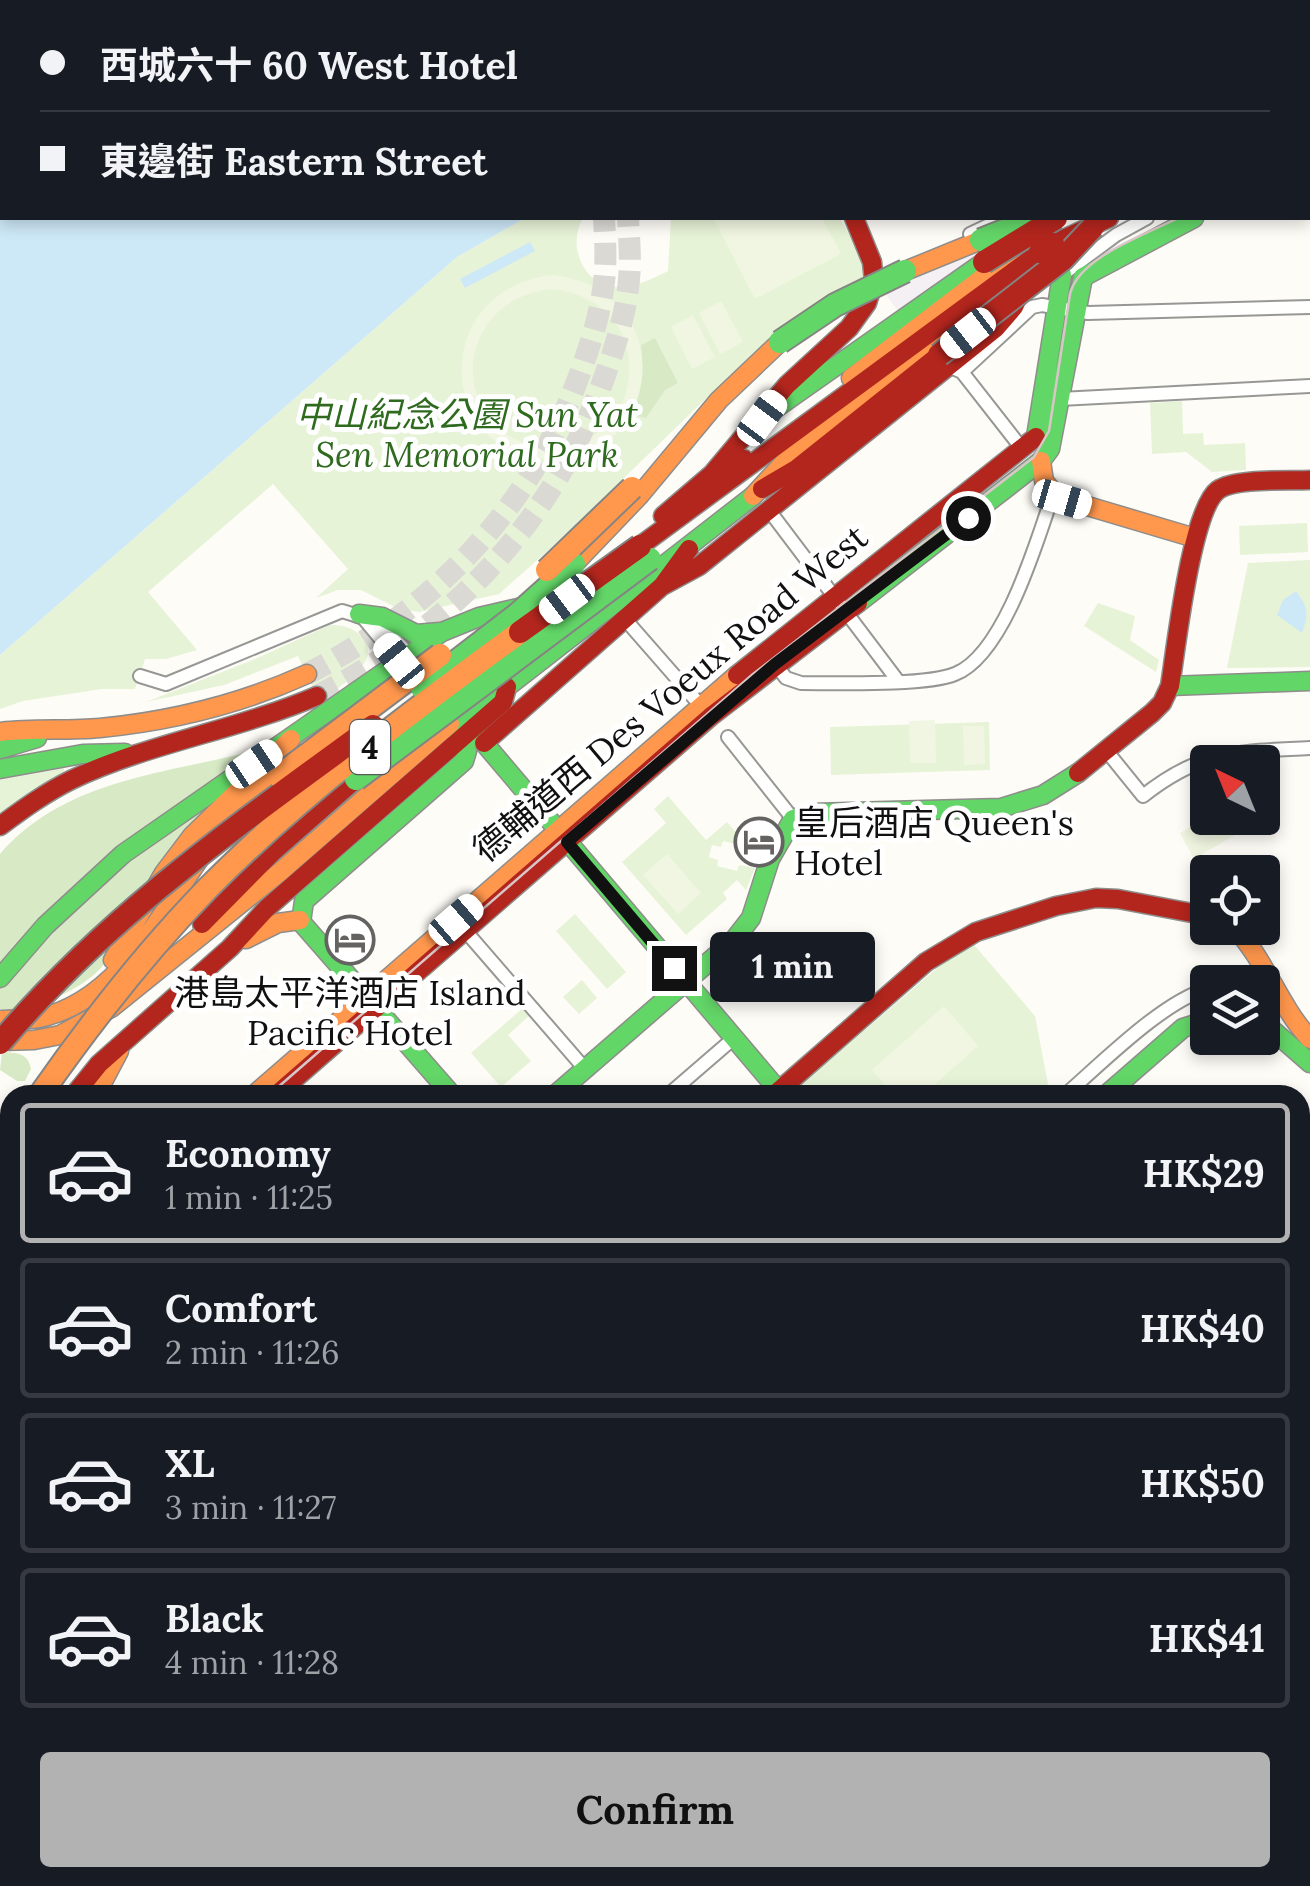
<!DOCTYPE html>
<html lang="en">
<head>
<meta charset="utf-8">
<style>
  body { margin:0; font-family:Lora,"Noto Sans TC",serif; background:#20242c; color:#f1f3f6; height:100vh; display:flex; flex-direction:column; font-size:38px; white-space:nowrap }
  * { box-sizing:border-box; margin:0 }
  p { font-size:32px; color:#9ea1a6 }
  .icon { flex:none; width:55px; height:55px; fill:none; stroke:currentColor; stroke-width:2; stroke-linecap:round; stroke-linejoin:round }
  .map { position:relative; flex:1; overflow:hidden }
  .side { position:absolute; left:0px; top:1085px; width:1310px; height:802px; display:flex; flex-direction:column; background:#171b24; border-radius:30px 30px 0 0; box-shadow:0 5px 15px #0003 }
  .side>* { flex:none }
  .hud { position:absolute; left:0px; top:0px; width:1310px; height:220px; box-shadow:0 5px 15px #0003; display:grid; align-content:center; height:220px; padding:0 40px; background:#171b24 }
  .needle { width:65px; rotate:317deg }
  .buttons { position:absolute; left:1190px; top:745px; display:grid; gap:20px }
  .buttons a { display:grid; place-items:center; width:90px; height:90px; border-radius:10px; background:#171b24; box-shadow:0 5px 15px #0003; font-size:50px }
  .end { position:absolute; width:45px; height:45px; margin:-22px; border:12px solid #111; background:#fff; box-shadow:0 0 0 5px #fff }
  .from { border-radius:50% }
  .bubble { position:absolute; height:70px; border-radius:10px; background:#171b24; box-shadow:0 5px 15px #0003; font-size:32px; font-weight:800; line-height:70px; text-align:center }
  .car { position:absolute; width:30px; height:60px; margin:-30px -15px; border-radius:12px; box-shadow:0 0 8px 2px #0007; background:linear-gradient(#fff 24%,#345 0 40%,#fff 0 76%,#345 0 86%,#fff 0) }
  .hud b { display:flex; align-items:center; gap:35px; height:95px; font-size:38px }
  .hud b+b { border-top:2px solid #363941 }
  .hud i { width:25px; height:25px; background:#f1f3f6 }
  ul { padding:18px 0 0; list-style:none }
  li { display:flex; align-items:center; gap:30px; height:140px; margin:0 20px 15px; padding:0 20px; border:5px solid #363941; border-radius:10px }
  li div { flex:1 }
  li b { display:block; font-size:38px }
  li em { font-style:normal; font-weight:800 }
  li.on { border-color:#b2b2b3 }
  li>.icon { width:90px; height:90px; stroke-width:1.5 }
  .cta { display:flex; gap:20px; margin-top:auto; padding:20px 40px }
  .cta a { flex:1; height:115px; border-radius:10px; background:#b2b2b3; color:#111; font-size:40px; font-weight:800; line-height:115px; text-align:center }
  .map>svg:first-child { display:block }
  .industrial { fill:#f5f0f3 }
  .green { fill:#e7f3d7 }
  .forest { fill:#d8eac5 }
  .pitch { fill:#f0f6e1; fill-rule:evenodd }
  .water { fill:#cde8f7 }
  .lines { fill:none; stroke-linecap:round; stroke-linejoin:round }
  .stream { stroke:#cde8f7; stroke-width:4 }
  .ferry { stroke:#1768a6; stroke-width:2.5; stroke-dasharray:12 10; stroke-linecap:butt }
  .highway-tunnel { stroke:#dad9d4; stroke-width:22; stroke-dasharray:22 11; stroke-linecap:butt }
  .street-casing { stroke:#979795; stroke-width:16 }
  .fast-casing { stroke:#8e8d8b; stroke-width:21 }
  .slow-casing { stroke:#8e8d8b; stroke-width:21 }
  .jam-casing { stroke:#8e8d8b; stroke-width:21 }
  .street { stroke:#fffffe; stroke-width:12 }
  .fast { stroke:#63d668; stroke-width:18 }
  .slow { stroke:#ff974d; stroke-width:18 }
  .jam { stroke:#b3261e; stroke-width:18 }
  .tram { stroke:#d9c6c7; stroke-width:2.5 }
  .fast-bridge-casing { stroke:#858482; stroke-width:26; stroke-linecap:butt }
  .slow-bridge-casing { stroke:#858482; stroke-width:26; stroke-linecap:butt }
  .jam-bridge-casing { stroke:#858482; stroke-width:26; stroke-linecap:butt }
  .fast-bridge { stroke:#63d668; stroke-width:22 }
  .slow-bridge { stroke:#ff974d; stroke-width:22 }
  .jam-bridge { stroke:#b3261e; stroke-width:22 }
  .route { stroke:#111; stroke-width:12 }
  .labels { text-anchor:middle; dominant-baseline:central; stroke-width:10; stroke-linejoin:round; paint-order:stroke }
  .shield { fill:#fff; stroke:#585858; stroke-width:2.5 }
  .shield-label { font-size:32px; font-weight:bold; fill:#111 }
  .park-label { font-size:35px; font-style:italic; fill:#2f6b1f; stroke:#fff }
  .street-label { font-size:35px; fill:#111; stroke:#fff }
  .poi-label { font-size:35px; fill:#111; stroke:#fff; text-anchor:start }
</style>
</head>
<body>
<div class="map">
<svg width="1310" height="1886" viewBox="0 0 1310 1886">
  <rect width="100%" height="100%" fill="#fdfcf7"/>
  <!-- industrial -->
  <path class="industrial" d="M 971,235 L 984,260 L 905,321 L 880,286 Z"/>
  <!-- green -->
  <path class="green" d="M 525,218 L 583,218 C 568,243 580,282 614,287 C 633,289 652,279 668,271 L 671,218 L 840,218 L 872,274 L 815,304 L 754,352 L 562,538 L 499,594 L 419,612 L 399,609 L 361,590 L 338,590 L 316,598 L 348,569 L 273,484 L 148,592 L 197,650 L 166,659 L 145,659 L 135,689 L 102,689 L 23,701 L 0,709 L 0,655 L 457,257 Z
    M 1182,401 L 1183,434 L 1203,433 L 1204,445 L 1245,443 L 1246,470 L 1212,472 L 1186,452 L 1152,454 L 1150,403 Z
    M 1307,523 L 1308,552 L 1240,555 L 1239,526 Z
    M 1310,560 L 1310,667 L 1227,668 L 1248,563 Z
    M 1098,603 L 1135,616 L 1130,640 L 1159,660 L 1156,672 L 1084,626 Z
    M 330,625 C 342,625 352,627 361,636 C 386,663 337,685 320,704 L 298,656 L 224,685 L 146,702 L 255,659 Z
    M 989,722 L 990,770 L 831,775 L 830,727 Z
    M 64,768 L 64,773 L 0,814 L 0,780 Z
    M 668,796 L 706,840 L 727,822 L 749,847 L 723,841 L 721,847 L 712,845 L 709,857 L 718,860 L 717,866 L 737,871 L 739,865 L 755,868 L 746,890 L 737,880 L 723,893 L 727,899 L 686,935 L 622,862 L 666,823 L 654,809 Z
    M 575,914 L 626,972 L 607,989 L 556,931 Z
    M 970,940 L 1035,1016 L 1050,1095 L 791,1093 Z
    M 582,980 L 597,998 L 579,1014 L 563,997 Z
    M 523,1008 L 530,1015 L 508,1035 L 531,1061 L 501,1087 L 471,1053 Z"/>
  <!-- forest -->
  <path class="forest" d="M 655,338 L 678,383 L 665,390 L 646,418 L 631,414 C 642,389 644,371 641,345 Z
    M 261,749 L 0,967 L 0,854 C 67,777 169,774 261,749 Z
    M 210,801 L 145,888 L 18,1010 L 0,1009 L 0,989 L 30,953 L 102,880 Z
    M 112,932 C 112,940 113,950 109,957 C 96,980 64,995 41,1004 Z
    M 2,1052 C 16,1053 28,1052 31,1069 L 25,1081 L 17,1081 L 0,1070 Z"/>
  <!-- pitch -->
  <path class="pitch" d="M 713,218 L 822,218 L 841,254 L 755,299 Z
    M 552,275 C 682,289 664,462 549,459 C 436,456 428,290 552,275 ZM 551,289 C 664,300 648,450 548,447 C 451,443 444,302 551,289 Z
    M 721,301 L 743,342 L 720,354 L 699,313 Z
    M 693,315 L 715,357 L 692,369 L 671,327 Z
    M 935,720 L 936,763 L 910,763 L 909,721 Z
    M 963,726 L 984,726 L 985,764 L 964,765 Z
    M 1207,817 L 1228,818 L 1238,833 L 1194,859 L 1180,833 Z
    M 667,854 L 701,893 L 678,914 L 643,875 Z
    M 944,1006 L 978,1046 L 923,1095 L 894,1095 L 872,1070 Z"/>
  <!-- water -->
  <path class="water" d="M 0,0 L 935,0 L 2,2 L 2,218 L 525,218 L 457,257 L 0,655 Z
    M 530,242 L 535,251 L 465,288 L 460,279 Z
    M 1296,591 C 1307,607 1310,611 1302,633 L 1277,615 L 1283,600 Z"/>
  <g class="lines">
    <!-- stream -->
    <path class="stream" d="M 801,1878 L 808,1886"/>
    <!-- ferry -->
    <path class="ferry" d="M 41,2 L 43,0
      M 91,2 L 93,0
      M 0,50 L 2,48
      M 0,104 L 2,101"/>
    <!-- highway-tunnel -->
    <path class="highway-tunnel" d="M 596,0 L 596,2
      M 620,0 L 620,2
      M 307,674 C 433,609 530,510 579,376 C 591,343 603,306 605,271 C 606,254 605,235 604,218
      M 317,696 C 446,630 549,528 600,389 C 613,354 626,316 629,279 C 631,259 629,238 628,218"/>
    <!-- street casing -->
    <g class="street-casing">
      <path id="street" d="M 1195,0 L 1195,2
        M 1160,2 L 1165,0
        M 1308,131 L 1310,129
        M 970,234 L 1004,218
        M 1062,275 L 1116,235 L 1147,218
        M 955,369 L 962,372 L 1023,450
        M 962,372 L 1032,307 L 1042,305 L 1088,313 L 1310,307
        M 1060,399 L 1310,386
        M 768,509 L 898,681
        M 624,618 L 701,706
        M 364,619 L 399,661
        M 775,664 L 786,678 L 801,683 C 837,683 926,686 955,674 C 1004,655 1037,541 1053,494
        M 140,676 L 166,684 L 342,611 L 378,622 L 409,654
        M 728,737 L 793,819
        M 1105,749 L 1143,796 C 1202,749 1238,752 1310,748
        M 462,927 L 585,1069
        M 668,1095 L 734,1038
        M 1065,1095 C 1101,1064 1164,1000 1208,989
        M 0,1374 L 10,1380
        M 1300,1529 L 1310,1515
        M 402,1878 L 404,1886
        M 867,1886 L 870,1878
        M 881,1886 L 883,1878
        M 968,1886 L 976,1878"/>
    </g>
    <!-- fast casing -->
    <g class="fast-casing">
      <path id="fast" d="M 762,418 L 984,262
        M 1036,437 L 1062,275 L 1056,254
        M 858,603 L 1041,461 L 1050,449 L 1083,277 L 1194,218
        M 359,614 L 382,617 L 416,634 L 440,632
        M 1170,686 L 1310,681
        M 450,724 L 492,690 L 507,687 L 753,496
        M 479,737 L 779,1091
        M 0,749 L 37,738
        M 0,769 L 83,754 L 125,753
        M 0,978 L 45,926 L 123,854 L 442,632 L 479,617 L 527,606
        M 1262,1021 L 1310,1063
        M 452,1095 L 301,922 L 304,901 L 464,761 L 467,751 L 455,730
        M 555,1095 L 734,940 L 751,918 L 770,859 L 793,819 L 812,813 L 1001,808 L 1043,795 L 1078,773
        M 1106,1095 L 1183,1028 L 1208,1020
        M 0,1214 L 10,1196
        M 0,1501 L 10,1507
        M 1300,1767 L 1310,1765
        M 39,1878 L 44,1886"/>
    </g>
    <!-- slow casing -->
    <g class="slow-casing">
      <path id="slow" d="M 1308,112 L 1310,111
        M 1308,157 L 1310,156
        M 905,271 L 981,240
        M 851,378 L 1011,256
        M 1041,461 L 1044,481 L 1057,497 L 1195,538
        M 753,496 L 788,458 L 935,342
        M 574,564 L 639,496 L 719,400 L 780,342
        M 0,732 C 33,728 67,731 100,728 C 172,721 241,704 307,674
        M 1235,928 C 1266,961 1279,1006 1310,1039
        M 246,939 L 278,923 L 300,920
        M 113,960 L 164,873 L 192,836 L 291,739
        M 0,1020 C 12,1019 26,1020 39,1018 C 126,1000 168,897 217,834 C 235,811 257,793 279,776
        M 0,1041 L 34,1040 L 60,1035 L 111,1008 L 280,872 L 450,724
        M 106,1095 L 101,1085 L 119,1051
        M 254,1095 L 737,675
        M 0,1160 L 10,1143
        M 1125,1886 L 1128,1878
        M 1174,1886 L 1175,1878"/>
    </g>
    <!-- jam casing -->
    <g class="jam-casing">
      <path id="jam" d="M 1308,84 L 1310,83
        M 1053,244 L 1109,218
        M 712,474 L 787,385 L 849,328 L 867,303 L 874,281 L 872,262 L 854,218
        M 762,489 L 796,469 L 939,355
        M 663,516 L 712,474 L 734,467 L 744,459
        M 640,546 L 1040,252
        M 662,586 L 689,549
        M 737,675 L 1036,437
        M 484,743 L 662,586 L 699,566 L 996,328 L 1014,307 L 1020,294
        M 1078,773 L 1152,713 L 1162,703 L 1170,686 C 1176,649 1191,510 1218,490 C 1235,478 1287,481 1310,480
        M 0,826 C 23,809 45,793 71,780 C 149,743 237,730 317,696
        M 202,924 L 274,851 L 356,779
        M 74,1095 L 99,1064 L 230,948 L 267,908 L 503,702 L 507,687
        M 276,1095 L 710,717 L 858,603
        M 774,1095 L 926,962 L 976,932 L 1056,906 L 1096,898 L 1118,899 L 1208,916
        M 1300,1197 L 1310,1191
        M 1300,1229 L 1310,1242
        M 0,1445 L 10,1429
        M 0,1475 L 10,1458
        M 0,1768 L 10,1749
        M 160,1886 L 167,1878
        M 473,1886 L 475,1878"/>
    </g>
    <!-- street -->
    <use href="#street" class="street"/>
    <!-- fast -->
    <use href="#fast" class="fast"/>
    <!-- slow -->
    <use href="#slow" class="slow"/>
    <!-- jam -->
    <use href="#jam" class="jam"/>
    <!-- tram -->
    <path class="tram" d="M 1308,143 L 1310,141
      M 269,1095 L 753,674 L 1034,457 L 1049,431 L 1070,294 C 1079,257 1145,235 1178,218
      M 0,1374 L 10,1380
      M 0,1465 L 10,1448"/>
    <!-- fast-bridge casing -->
    <g class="fast-bridge-casing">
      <path id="fast-bridge" d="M 981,240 L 1034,219
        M 780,342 L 835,305 L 905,271
        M 422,688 L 518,614 L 574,564
        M 356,779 L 650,559"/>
    </g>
    <!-- slow-bridge casing -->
    <g class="slow-bridge-casing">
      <path id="slow-bridge" d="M 547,570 L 632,488
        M 279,776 L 440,655
        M 40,1095 C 91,1022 146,952 208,888 C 303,792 412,711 520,632"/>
    </g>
    <!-- jam-bridge casing -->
    <g class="jam-bridge-casing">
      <path id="jam-bridge" d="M 1040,252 L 1053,244
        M 984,262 L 1056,218
        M 939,355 L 1063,259 L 1093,227
        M 520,632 L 640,546
        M 0,1043 C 109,914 238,825 373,726"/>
    </g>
    <!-- fast-bridge -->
    <use href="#fast-bridge" class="fast-bridge"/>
    <!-- slow-bridge -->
    <use href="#slow-bridge" class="slow-bridge"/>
    <!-- jam-bridge -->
    <use href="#jam-bridge" class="jam-bridge"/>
  </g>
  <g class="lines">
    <!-- route -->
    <path class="route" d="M 674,968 L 567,842 L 775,664 L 968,518"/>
  </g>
  <!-- icons -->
  <defs>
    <g id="hotel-ring" transform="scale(2.5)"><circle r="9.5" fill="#fff" stroke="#646362" stroke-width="1.5"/><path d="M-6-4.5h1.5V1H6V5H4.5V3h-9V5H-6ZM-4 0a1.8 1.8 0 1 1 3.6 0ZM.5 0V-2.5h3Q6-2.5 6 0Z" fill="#646362"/></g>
  </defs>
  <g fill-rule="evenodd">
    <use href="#hotel-ring" x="759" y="842"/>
    <use href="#hotel-ring" x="350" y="940"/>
  </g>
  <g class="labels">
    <!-- shield labels -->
    <rect class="shield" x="350" y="720" width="40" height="54" rx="8"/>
    <g class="shield-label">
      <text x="370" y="747">4</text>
    </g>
    <!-- park labels -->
    <g class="park-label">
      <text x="467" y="414">中山紀念公園 Sun Yat<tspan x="467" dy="40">Sen Memorial Park</tspan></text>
    </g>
    <!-- street labels -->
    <g class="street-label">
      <text transform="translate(670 693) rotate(-40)">德輔道西 Des Voeux Road West</text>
    </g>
    <!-- poi labels -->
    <g class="poi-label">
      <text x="794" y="822">皇后酒店 Queen's<tspan x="794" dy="40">Hotel</tspan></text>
      <text x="350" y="992" text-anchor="middle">港島太平洋酒店 Island<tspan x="350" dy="40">Pacific Hotel</tspan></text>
    </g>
  </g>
</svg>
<div class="buttons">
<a><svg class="needle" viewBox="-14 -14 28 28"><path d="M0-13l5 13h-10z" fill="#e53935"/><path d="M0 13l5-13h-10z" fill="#9ea1a6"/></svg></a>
<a><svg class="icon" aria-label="locate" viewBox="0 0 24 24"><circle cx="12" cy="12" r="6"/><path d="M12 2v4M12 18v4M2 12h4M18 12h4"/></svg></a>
<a><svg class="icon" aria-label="layers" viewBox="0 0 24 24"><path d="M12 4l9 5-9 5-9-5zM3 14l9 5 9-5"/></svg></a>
</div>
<i class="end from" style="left:968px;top:518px"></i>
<i class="end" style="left:674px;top:968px"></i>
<div class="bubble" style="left:710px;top:932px;width:165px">1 min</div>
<i class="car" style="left:968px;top:333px;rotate:232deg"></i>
<i class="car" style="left:762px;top:418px;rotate:37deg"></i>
<i class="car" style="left:1062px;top:499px;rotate:106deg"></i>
<i class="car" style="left:567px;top:599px;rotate:233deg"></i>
<i class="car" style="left:399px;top:661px;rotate:321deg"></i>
<i class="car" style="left:254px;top:764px;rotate:56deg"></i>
<i class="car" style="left:456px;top:920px;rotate:49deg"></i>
<div class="hud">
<b><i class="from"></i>西城六十 60 West Hotel</b>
<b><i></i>東邊街 Eastern Street</b>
</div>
<section class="side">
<ul>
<li class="on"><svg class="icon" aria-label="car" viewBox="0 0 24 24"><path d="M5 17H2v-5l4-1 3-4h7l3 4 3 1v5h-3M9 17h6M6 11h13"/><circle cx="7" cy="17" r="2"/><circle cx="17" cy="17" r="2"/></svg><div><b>Economy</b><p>1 min · 11:25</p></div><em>HK$29</em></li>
<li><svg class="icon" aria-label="car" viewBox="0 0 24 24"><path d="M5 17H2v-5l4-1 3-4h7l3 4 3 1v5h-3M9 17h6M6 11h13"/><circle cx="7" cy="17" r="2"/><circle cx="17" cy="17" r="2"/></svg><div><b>Comfort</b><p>2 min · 11:26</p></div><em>HK$40</em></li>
<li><svg class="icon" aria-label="car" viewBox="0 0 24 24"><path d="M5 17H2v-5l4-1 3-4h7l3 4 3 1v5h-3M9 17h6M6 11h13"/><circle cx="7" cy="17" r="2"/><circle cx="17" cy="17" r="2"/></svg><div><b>XL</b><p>3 min · 11:27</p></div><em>HK$50</em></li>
<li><svg class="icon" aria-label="car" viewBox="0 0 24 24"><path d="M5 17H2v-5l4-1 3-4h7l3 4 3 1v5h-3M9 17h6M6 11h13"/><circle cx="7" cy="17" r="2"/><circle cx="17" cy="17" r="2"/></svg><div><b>Black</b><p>4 min · 11:28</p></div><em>HK$41</em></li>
</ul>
<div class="cta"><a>Confirm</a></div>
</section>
</div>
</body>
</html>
